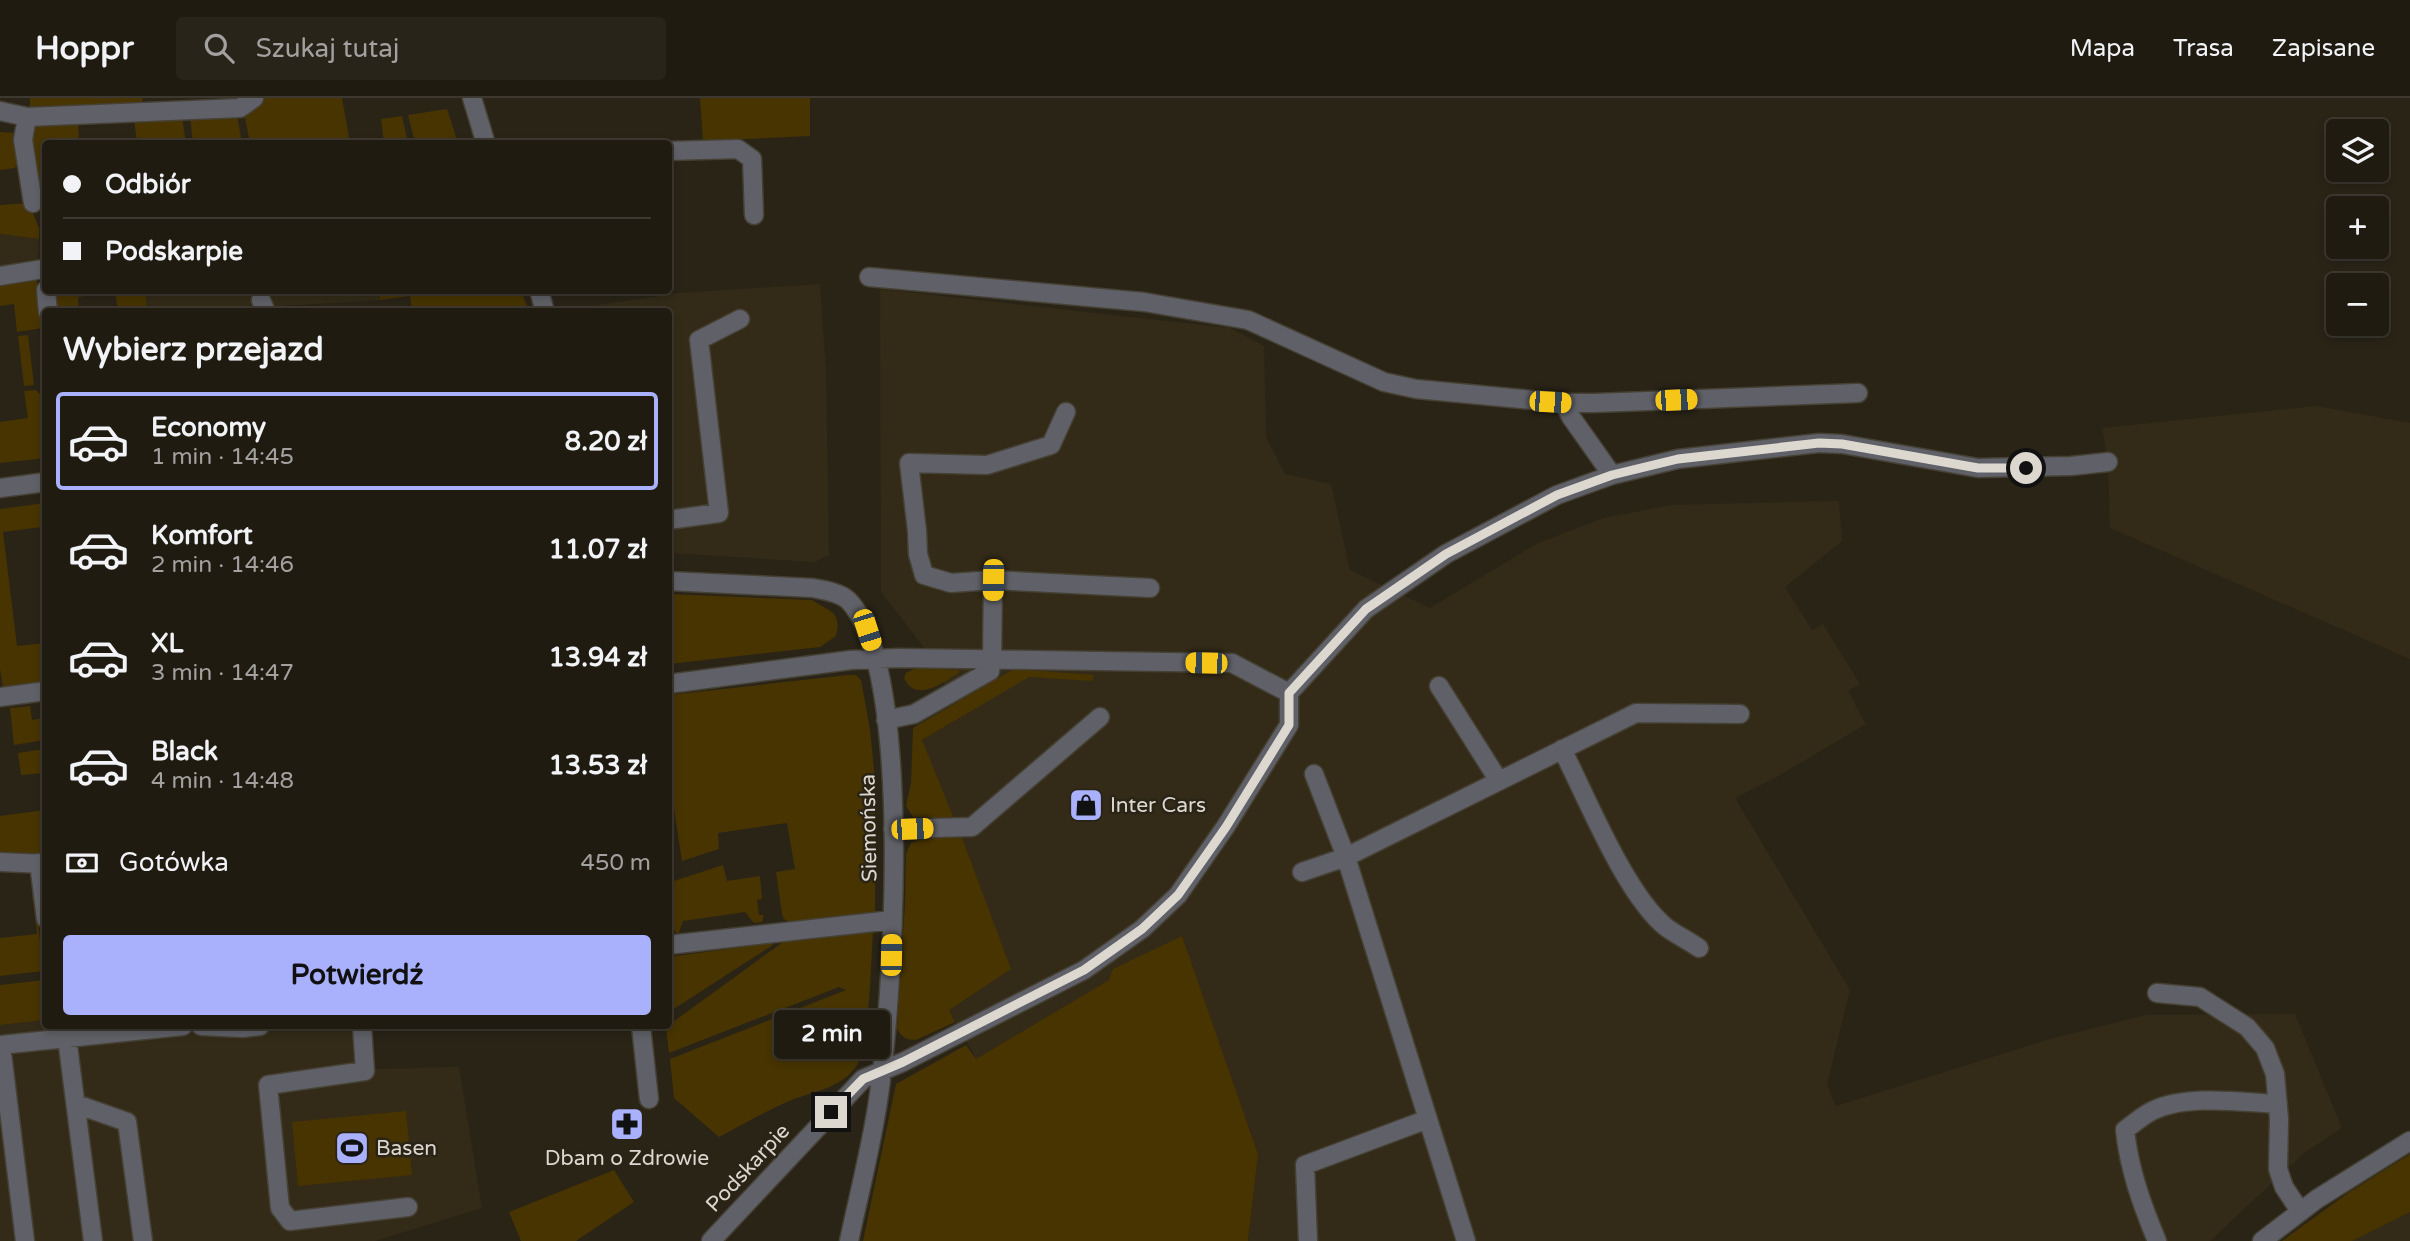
<!DOCTYPE html>
<html lang="pl">
<head>
<meta charset="utf-8">
<style>
  body { margin:0; font-family:"Varela Round",sans-serif; background:#28241a; color:#f1f3f6; height:100vh; display:flex; flex-direction:column; font-size:26px; white-space:nowrap }
  * { box-sizing:border-box; margin:0 }
  p { font-size:23px; color:#a2a19f }
  .icon { flex:none; width:38px; height:38px; fill:none; stroke:currentColor; stroke-width:2; stroke-linecap:round; stroke-linejoin:round }
  .map { position:relative; flex:1; overflow:hidden }
  .drawer { position:absolute; left:42px; top:210px; width:630px; height:721px; display:flex; flex-direction:column; background:#201b11; border-radius:7px; box-shadow:0 4px 10px #0003,0 0 0 2px #3d3931 }
  .drawer>* { flex:none }
  .banner { position:absolute; left:42px; top:42px; width:630px; height:154px; border-radius:7px; box-shadow:0 4px 10px #0003,0 0 0 2px #3d3931; display:grid; align-content:center; height:154px; padding:0 21px; background:#201b11 }
  .controls { position:absolute; left:2326px; top:21px; display:grid; gap:14px }
  .controls a { display:grid; place-items:center; width:63px; height:63px; border-radius:7px; background:#201b11; box-shadow:0 4px 10px #0003,0 0 0 2px #3d3931; font-size:35px }
  .end { position:absolute; width:32px; height:32px; margin:-16px; border:9px solid #dcd8d0; background:#111; box-shadow:0 0 0 4px #111 }
  .from { border-radius:50% }
  .bubble { position:absolute; height:49px; border-radius:7px; background:#201b11; box-shadow:0 4px 10px #0003,0 0 0 2px #3d3931; font-size:23px; font-weight:700; line-height:49px; text-align:center }
  .car { position:absolute; width:21px; height:42px; margin:-21px -10px; border-radius:9px; box-shadow:0 0 5px 2px #0007; background:linear-gradient(#f5c518 24%,#345 0 40%,#f5c518 0 76%,#345 0 86%,#f5c518 0) }
  .banner b { display:flex; align-items:center; gap:24px; height:66px; font-size:26px }
  .banner b+b { border-top:2px solid #3d3931 }
  .banner i { width:18px; height:18px; background:#f1f3f6 }
  ul { padding:0; list-style:none }
  li { display:flex; align-items:center; gap:21px; height:98px; margin:0 14px 10px; padding:0 7px; border:4px solid transparent; border-radius:7px }
  li div { flex:1 }
  li b { display:block; font-size:26px }
  li em { font-style:normal; font-weight:700 }
  li.active { border-color:#a9b0fc }
  li>.icon { width:63px; height:63px; stroke-width:1.5 }
  h2 { padding:0 21px; font-size:32px; line-height:84px }
  .pay { display:flex; align-items:center; gap:18px; height:77px; padding:0 21px; font-size:26px }
  .pay p { margin-inline-start:auto }
  .button { display:flex; gap:14px; margin-top:auto; padding:14px 21px }
  .button a { flex:1; height:80px; border-radius:7px; background:#a9b0fc; color:#111; font-size:28px; font-weight:700; line-height:80px; text-align:center }
  header { display:flex; align-items:center; gap:42px; box-sizing:border-box; height:98px; padding:0 35px; background:#201b11; border-bottom:2px solid #3d3931 }
  header strong { font-size:33px }
  nav { display:flex; gap:38px; margin-inline-start:auto; font-size:24px }
  .search { width:490px; height:63px; background:#28241a; display:flex; align-items:center; gap:18px; box-sizing:border-box; padding:0 24px; border-radius:7px; color:#a2a19f; font-size:26px }
  .map>svg:first-child { display:block }
  .built { fill:#332b18 }
  .green { fill:#473400 }
  .lines { fill:none; stroke-linecap:round; stroke-linejoin:round }
  .minor-casing { stroke:#464135; stroke-width:21 }
  .minor { stroke:#606168; stroke-width:18 }
  .route { stroke:#dcd8d0; stroke-width:9 }
  .labels { text-anchor:middle; dominant-baseline:central; stroke-width:5; stroke-linejoin:round; paint-order:stroke }
  .poi-label { font-size:21px; fill:#dcd8d0; stroke:#2a2417; text-anchor:start }
  .street-label { font-size:21px; fill:#dcd8d0; stroke:#2a2417 }
</style>
</head>
<body>
<header>
<strong>Hoppr</strong>
<div class="search"><svg class="icon" aria-label="search" viewBox="0 0 24 24"><circle cx="10" cy="10" r="6"/><path d="M15 15l6 6"/></svg>Szukaj tutaj</div>
<nav><a>Mapa</a><a>Trasa</a><a>Zapisane</a></nav>
</header>
<div class="map">
<svg width="2410" height="1143" viewBox="0 0 2410 1143">
  <rect width="100%" height="100%" fill="#2a2417"/>
  <!-- built -->
  <path class="built" d="M 0,136 L 39,141 L 38,167 L 0,172 Z
    M 820,186 L 826,274 L 829,457 L 815,464 L 669,455 L 668,214 L 578,214 L 577,210 L 679,195 Z
    M 880,191 L 1230,230 L 1264,248 L 1266,339 L 1285,376 L 1331,386 L 1350,472 L 1430,510 L 1538,445 L 1604,420 L 1670,407 L 1839,403 L 1842,443 L 1785,489 L 1812,532 L 1823,526 L 1860,586 L 1848,593 L 1866,626 L 1775,680 L 1735,700 L 1850,892 L 1827,986 L 1836,1008 L 2050,941 L 2146,917 L 2295,916 L 2342,1030 L 2304,1055 L 2210,1143 L 1248,1143 L 1258,1056 L 1182,839 L 976,961 L 949,912 L 1002,850 L 936,721 L 922,642 L 963,618 L 923,548 L 881,494 Z
    M 380,192 L 380,202 L 200,213 L 147,214 L 145,193 Z
    M 2317,308 L 2410,325 L 2410,561 L 2110,430 L 2108,364 L 2102,330 Z
    M 45,922 L 46,928 L 369,928 L 374,971 L 459,969 L 482,1110 L 375,1143 L 0,1143 L 0,927 Z
    M 2410,1114 L 2410,1143 L 2352,1143 Z"/>
  <!-- green -->
  <path class="green" d="M 30,0 L 143,0 L 141,7 L 30,11 Z
    M 264,0 L 342,0 L 350,45 L 250,45 L 244,15 Z
    M 700,0 L 810,0 L 810,38 L 703,43 Z
    M 447,11 L 458,45 L 415,45 L 408,17 Z
    M 237,17 L 242,45 L 193,45 L 190,19 Z
    M 402,18 L 408,45 L 384,45 L 381,21 Z
    M 182,19 L 186,45 L 137,45 L 134,21 Z
    M 78,23 L 79,45 L 46,46 L 45,123 L 35,103 L 28,40 L 33,29 L 43,24 Z
    M 0,34 L 16,35 L 18,66 L 15,70 L 0,72 Z
    M 29,105 L 39,130 L 39,141 L 0,136 L 0,107 Z
    M 36,178 L 43,230 L 17,234 L 14,206 L 0,208 L 0,183 Z
    M 51,193 L 145,193 L 147,213 L 118,213 L 115,194 L 78,199 L 79,213 L 53,213 Z
    M 380,193 L 521,193 L 529,213 L 412,213 L 410,198 L 380,202 Z
    M 28,237 L 34,287 L 24,288 L 18,238 Z
    M 36,292 L 45,301 L 45,360 L 0,365 L 0,324 L 28,320 L 24,293 Z
    M 45,405 L 45,457 L 42,429 L 3,434 L 17,548 L 45,545 L 45,585 L 3,590 L 0,571 L 0,411 Z
    M 669,496 L 812,502 C 829,514 842,512 836,538 L 820,549 L 669,566 Z
    M 916,570 L 958,572 L 960,574 C 944,584 916,606 904,580 L 906,575 Z
    M 1014,571 L 1094,577 L 1092,583 L 1029,579 L 922,642 L 954,721 L 913,719 L 906,708 L 911,685 L 913,630 Z
    M 848,577 L 856,577 L 861,582 L 870,631 L 875,681 L 875,814 L 790,824 L 784,821 L 782,816 L 776,774 L 795,771 L 787,725 L 718,735 L 719,751 L 682,763 L 669,679 L 669,597 Z
    M 30,608 L 32,622 L 45,620 L 45,642 L 14,647 L 10,610 Z
    M 45,651 L 45,675 L 21,677 L 18,655 Z
    M 45,712 L 45,760 L 16,754 L 0,756 L 0,718 Z
    M 925,740 L 962,740 L 1011,871 L 949,912 L 955,924 L 916,942 C 907,942 900,939 897,930 L 905,806 L 906,756 L 911,745 Z
    M 723,767 L 727,783 L 760,778 L 762,801 L 757,802 L 759,817 L 764,817 L 762,824 L 754,825 L 745,814 L 683,823 L 678,837 L 670,826 L 668,785 Z
    M 35,795 L 43,873 L 0,878 L 0,840 L 37,836 L 32,796 Z
    M 873,833 C 871,862 870,946 857,967 C 841,992 811,993 787,1004 C 764,1014 742,1027 719,1039 L 674,1000 L 670,961 L 846,892 L 839,889 L 669,955 L 666,929 L 783,844 Z
    M 1182,838 L 1258,1056 L 1248,1143 L 863,1143 L 896,986 L 966,947 L 976,961 L 1109,882 L 1113,871 Z
    M 772,845 L 773,847 L 669,914 L 669,859 Z
    M 45,882 L 45,922 L 0,927 L 0,887 Z
    M 406,1013 L 412,1077 L 298,1088 L 292,1024 Z
    M 2410,1056 L 2410,1114 L 2352,1143 L 2282,1143 L 2348,1095 Z
    M 614,1072 L 634,1104 L 576,1143 L 521,1143 L 509,1114 Z"/>
  <g class="lines">
    <!-- minor casing -->
    <g class="minor-casing">
      <path id="minor" d="M 472,0 L 486,46
        M 0,13 L 27,19 L 240,10 L 254,0
        M 27,19 L 23,42 L 33,105
        M 668,53 L 738,51 L 752,61 L 754,117
        M 0,178 L 43,171
        M 869,179 L 1144,204 L 1248,222 L 1384,284 L 1416,291 L 1564,305 L 1571,319 L 1612,377
        M 46,192 L 48,214
        M 539,192 L 545,214
        M 261,202 L 266,214
        M 1564,305 L 1595,305 L 1858,295
        M 0,390 L 46,384
        M 668,422 L 719,415 L 699,242 L 740,221
        M 993,482 L 1150,490
        M 668,483 L 813,490 C 824,492 839,494 848,502 C 915,570 893,907 878,1003 C 871,1050 859,1096 849,1143
        M 668,586 L 851,562 L 899,560 L 1232,565 L 1289,595
        M 1439,588 L 1499,683
        M 0,599 L 46,593
        M 886,622 L 914,616 L 990,573 L 992,562 L 993,482 L 951,485 L 924,477 L 918,456 L 917,433 L 909,365 L 987,367 L 1051,347 L 1066,314
        M 1562,651 C 1587,700 1626,798 1667,830 C 1677,837 1689,843 1699,850
        M 1314,676 L 1346,759 L 1466,1143
        M 893,731 L 972,729 L 1100,619
        M 0,764 L 46,766
        M 39,765 L 46,821
        M 1302,774 L 1346,759 L 1636,615 L 1740,616
        M 668,847 L 892,822
        M 2157,895 L 2200,899 L 2247,929 L 2265,950 L 2275,976 L 2279,1021 L 2278,1071 L 2284,1089 L 2300,1113
        M 201,928 L 243,930 L 260,928
        M 362,928 L 365,973 L 268,987 L 280,1110 L 290,1123 L 408,1109
        M 641,928 L 649,1001
        M 67,940 L 93,1143
        M 0,947 L 183,928
        M 1,947 L 25,1143
        M 76,1006 L 127,1024 L 143,1143
        M 711,1143 L 863,981 L 903,964 L 1084,872 L 1142,831 L 1178,797 L 1226,728 L 1289,627 L 1289,595 L 1366,511 L 1446,456 L 1557,397 L 1612,377 L 1678,361 L 1819,345 L 1842,346 L 1978,370 L 2071,368 L 2108,364
        M 1308,1143 L 1305,1067 L 1428,1021
        M 2157,1143 C 2142,1107 2129,1071 2125,1032 C 2133,1026 2142,1018 2152,1013 C 2186,996 2240,1004 2278,1006
        M 2262,1143 L 2317,1101 L 2410,1043"/>
    </g>
    <!-- minor -->
    <use href="#minor" class="minor"/>
  </g>
  <g class="lines">
    <!-- route -->
    <path class="route" d="M 831,1014 L 863,981 L 903,964 L 1084,872 L 1142,831 L 1178,797 L 1226,729 L 1289,627 L 1289,595 L 1366,511 L 1446,456 L 1557,397 L 1612,377 L 1678,361 L 1819,345 L 1842,346 L 1978,370 L 2026,370"/>
  </g>
  <!-- icons -->
  <defs>
    <g id="shop-square" transform="scale(1.75)"><rect x="-9" y="-9" width="18" height="18" rx="4" fill="#a9b0fc" stroke="#2a2417"/><path d="M-5-2.5h2.3a2.7 3.5 0 0 1 5.4 0H5L5.5 6h-11ZM-1.5-2.5h3a1.5 2.3 0 0 0-3 0Z" fill="#111"/></g>
    <g id="pharmacy-square" transform="scale(1.75)"><rect x="-9" y="-9" width="18" height="18" rx="4" fill="#a9b0fc" stroke="#2a2417"/><path d="M-2-6h4v4h4v4h-4v4h-4v-4h-4v-4h4Z" fill="#111"/></g>
    <g id="stadium-square" transform="scale(1.75)"><rect x="-9" y="-9" width="18" height="18" rx="4" fill="#a9b0fc" stroke="#2a2417"/><path d="M0-5a6.5 5 0 1 0 0 10a6.5 5 0 1 0 0-10ZM-3.5-1.8h7v3.6h-7Z" fill="#111"/></g>
  </defs>
  <g fill-rule="evenodd">
    <use href="#shop-square" x="1086" y="707"/>
    <use href="#pharmacy-square" x="627" y="1026"/>
    <use href="#stadium-square" x="352" y="1050"/>
  </g>
  <g class="labels">
    <!-- poi labels -->
    <g class="poi-label">
      <text x="1110" y="707">Inter Cars</text>
      <text x="376" y="1050">Basen</text>
      <text x="627" y="1060" text-anchor="middle">Dbam o Zdrowie</text>
    </g>
    <!-- street labels -->
    <g class="street-label">
      <text transform="translate(869 730) rotate(-91)">Siemońska</text>
      <text transform="translate(748 1070) rotate(-47)">Podskarpie</text>
    </g>
  </g>
</svg>
<div class="controls">
<a><svg class="icon" aria-label="layers" viewBox="0 0 24 24"><path d="M12 4l9 5-9 5-9-5zM3 14l9 5 9-5"/></svg></a>
<a>+</a>
<a>−</a>
</div>
<i class="end from" style="left:2026px;top:370px"></i>
<i class="end" style="left:831px;top:1014px"></i>
<div class="bubble" style="left:774px;top:912px;width:116px">2 min</div>
<i class="car" style="left:1676px;top:302px;rotate:88deg"></i>
<i class="car" style="left:1550px;top:304px;rotate:93deg"></i>
<i class="car" style="left:993px;top:482px;rotate:181deg"></i>
<i class="car" style="left:867px;top:532px;rotate:162deg"></i>
<i class="car" style="left:1206px;top:565px;rotate:271deg"></i>
<i class="car" style="left:912px;top:731px;rotate:88deg"></i>
<i class="car" style="left:891px;top:857px;rotate:1deg"></i>
<div class="banner">
<b><i class="from"></i>Odbiór</b>
<b><i></i>Podskarpie</b>
</div>
<section class="drawer">
<h2>Wybierz przejazd</h2>
<ul>
<li class="active"><svg class="icon" aria-label="car" viewBox="0 0 24 24"><path d="M5 17H2v-5l4-1 3-4h7l3 4 3 1v5h-3M9 17h6M6 11h13"/><circle cx="7" cy="17" r="2"/><circle cx="17" cy="17" r="2"/></svg><div><b>Economy</b><p>1 min · 14:45</p></div><em>8.20 zł</em></li>
<li><svg class="icon" aria-label="car" viewBox="0 0 24 24"><path d="M5 17H2v-5l4-1 3-4h7l3 4 3 1v5h-3M9 17h6M6 11h13"/><circle cx="7" cy="17" r="2"/><circle cx="17" cy="17" r="2"/></svg><div><b>Komfort</b><p>2 min · 14:46</p></div><em>11.07 zł</em></li>
<li><svg class="icon" aria-label="car" viewBox="0 0 24 24"><path d="M5 17H2v-5l4-1 3-4h7l3 4 3 1v5h-3M9 17h6M6 11h13"/><circle cx="7" cy="17" r="2"/><circle cx="17" cy="17" r="2"/></svg><div><b>XL</b><p>3 min · 14:47</p></div><em>13.94 zł</em></li>
<li><svg class="icon" aria-label="car" viewBox="0 0 24 24"><path d="M5 17H2v-5l4-1 3-4h7l3 4 3 1v5h-3M9 17h6M6 11h13"/><circle cx="7" cy="17" r="2"/><circle cx="17" cy="17" r="2"/></svg><div><b>Black</b><p>4 min · 14:48</p></div><em>13.53 zł</em></li>
</ul>
<div class="pay"><svg class="icon" aria-label="cash" viewBox="0 0 24 24"><path d="M3 7h18v10H3z"/><circle cx="12" cy="12" r="2"/></svg>Gotówka<p>450 m</p></div>
<div class="button"><a>Potwierdź</a></div>
</section>
</div>
</body>
</html>
